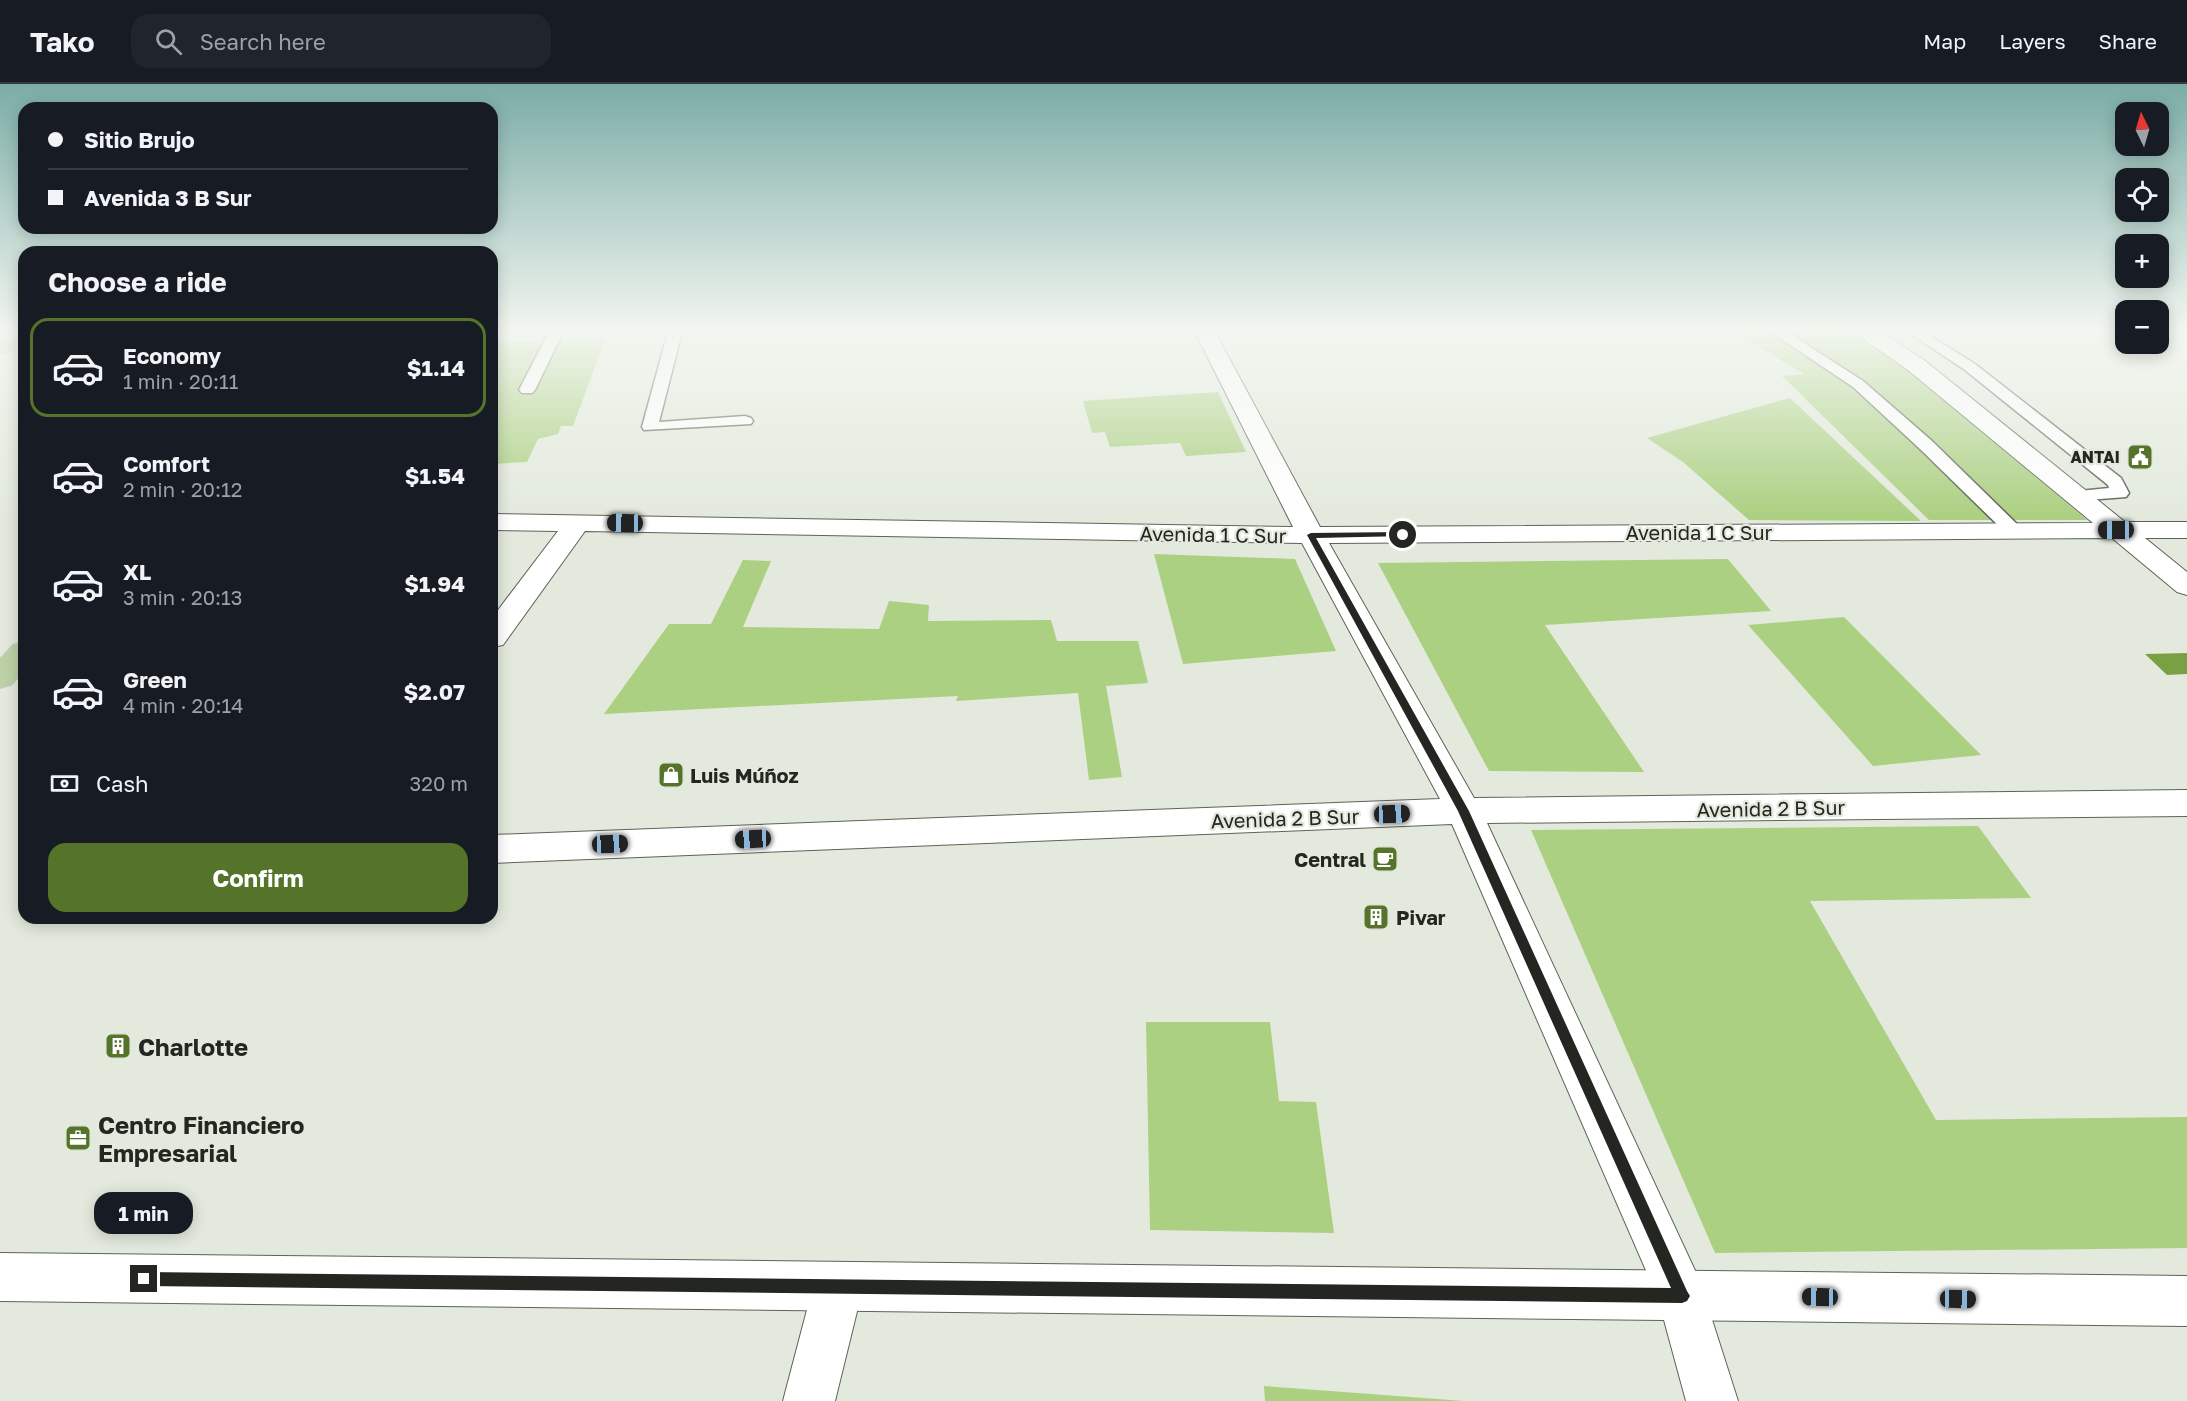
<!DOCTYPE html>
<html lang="en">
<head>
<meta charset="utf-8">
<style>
  body { margin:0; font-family:"Golos Text",sans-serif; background:#20242c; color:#f1f3f6; height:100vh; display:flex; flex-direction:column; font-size:22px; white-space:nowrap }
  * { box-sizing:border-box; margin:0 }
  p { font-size:20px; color:#9ea1a6 }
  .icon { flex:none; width:33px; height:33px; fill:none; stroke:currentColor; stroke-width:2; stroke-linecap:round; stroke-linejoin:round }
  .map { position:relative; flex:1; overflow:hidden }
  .panel { position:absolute; left:18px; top:162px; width:480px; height:678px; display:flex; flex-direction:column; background:#171b24; border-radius:18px; box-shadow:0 3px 15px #0003 }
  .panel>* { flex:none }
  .top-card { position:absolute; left:18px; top:18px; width:480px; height:132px; border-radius:18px; box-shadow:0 3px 15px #0003; display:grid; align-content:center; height:132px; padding:0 30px; background:#171b24 }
  .needle { width:39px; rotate:355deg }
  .controls { position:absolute; left:2115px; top:18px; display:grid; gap:12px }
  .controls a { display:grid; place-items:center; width:54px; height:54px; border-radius:12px; background:#171b24; box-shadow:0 3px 15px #0003; font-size:30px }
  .end { position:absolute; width:27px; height:27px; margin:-14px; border:8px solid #242621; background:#fff; box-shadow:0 0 0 3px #fff }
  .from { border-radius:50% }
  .bubble { position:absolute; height:42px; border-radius:18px; background:#171b24; box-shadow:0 3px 15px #0003; font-size:20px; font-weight:700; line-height:42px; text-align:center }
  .car { position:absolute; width:18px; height:36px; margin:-18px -9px; border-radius:8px; box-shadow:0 0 4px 2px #0007; background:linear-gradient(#222 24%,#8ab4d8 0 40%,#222 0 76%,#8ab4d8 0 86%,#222 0) }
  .top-card b { display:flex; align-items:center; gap:21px; height:57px; font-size:22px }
  .top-card b+b { border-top:2px solid #363941 }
  .top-card i { width:15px; height:15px; background:#f1f3f6 }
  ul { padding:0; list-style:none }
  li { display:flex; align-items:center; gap:18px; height:99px; margin:0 12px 9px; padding:0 18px; border:3px solid transparent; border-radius:18px }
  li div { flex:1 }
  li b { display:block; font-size:22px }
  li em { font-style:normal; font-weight:700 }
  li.active { border-color:#55742a }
  li>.icon { width:54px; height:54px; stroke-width:1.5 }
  h2 { padding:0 30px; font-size:27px; line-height:72px }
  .pay { display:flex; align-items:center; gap:15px; height:66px; padding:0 30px; font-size:22px }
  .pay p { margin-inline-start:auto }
  .button { display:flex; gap:12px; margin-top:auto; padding:12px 30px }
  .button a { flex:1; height:69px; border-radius:18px; background:#55742a; color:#fff; font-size:24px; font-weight:700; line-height:69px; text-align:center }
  header { display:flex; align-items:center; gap:36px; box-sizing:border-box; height:84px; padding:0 30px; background:#171b24; border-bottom:2px solid #363941 }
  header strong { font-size:28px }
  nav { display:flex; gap:33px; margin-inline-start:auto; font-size:21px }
  .search { width:420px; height:54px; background:#20242c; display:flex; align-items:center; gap:15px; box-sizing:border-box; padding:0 21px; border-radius:18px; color:#9ea1a6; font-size:22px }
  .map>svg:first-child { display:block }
  .green { fill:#acd082 }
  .water { fill:#79a144 }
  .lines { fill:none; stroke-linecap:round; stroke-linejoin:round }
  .service-casing { stroke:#5d6358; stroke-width:3 }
  .minor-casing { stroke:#5d6358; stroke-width:2 }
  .tertiary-casing { stroke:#5d6358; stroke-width:2 }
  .primary-casing { stroke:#cacbca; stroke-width:2 }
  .service { fill:#fff; fill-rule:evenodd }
  .minor { fill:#fff; fill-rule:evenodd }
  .tertiary { fill:#fff; fill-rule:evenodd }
  .primary { fill:#bdd1a5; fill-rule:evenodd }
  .route { fill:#242621 }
  .labels { text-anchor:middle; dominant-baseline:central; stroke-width:4.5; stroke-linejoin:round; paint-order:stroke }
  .far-poi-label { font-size:16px; font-weight:bold; fill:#242621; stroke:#e3eadd; text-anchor:end }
  .street-label { font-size:20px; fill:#242621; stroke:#e3eadd }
  .poi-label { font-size:20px; font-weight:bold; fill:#242621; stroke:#e3eadd; text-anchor:start }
  .near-poi-label { font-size:24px; font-weight:bold; fill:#242621; stroke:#e3eadd; text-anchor:start }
</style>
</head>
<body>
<header>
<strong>Tako</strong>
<div class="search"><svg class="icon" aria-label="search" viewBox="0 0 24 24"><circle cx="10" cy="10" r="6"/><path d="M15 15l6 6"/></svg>Search here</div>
<nav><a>Map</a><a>Layers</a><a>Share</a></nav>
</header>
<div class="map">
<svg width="2187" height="1317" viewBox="0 0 2187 1317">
  <rect width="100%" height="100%" fill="#e3eadd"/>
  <!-- green -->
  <path class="green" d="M 1734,248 L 1851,248 L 1904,281 L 2087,436 L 1929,436 L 1782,292 L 1804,290 Z
    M 605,256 L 573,342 L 561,342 L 558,350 L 538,355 L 527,378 L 492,380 L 492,259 Z
    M 1218,308 L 1246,368 L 1186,372 L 1180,359 L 1110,363 L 1105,348 L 1092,349 L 1083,317 Z
    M 1790,314 L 1921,437 L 1749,436 L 1683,378 L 1647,354 Z
    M 1154,470 L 1295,475 L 1336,567 L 1183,580 Z
    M 1728,475 L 1771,527 L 1545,541 L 1644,688 L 1489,687 L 1378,479 Z
    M 743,476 L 771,477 L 743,543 L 879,545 L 889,517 L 929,521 L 928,537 L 1051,536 L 1057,557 L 1138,557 L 1148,599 L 1106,602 L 1122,693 L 1089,696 L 1078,609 L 956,617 L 958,612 L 604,630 L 669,540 L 711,540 Z
    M 1844,533 L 1981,671 L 1873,682 L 1748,541 Z
    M 1978,742 L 2031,814 L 1810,817 L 1936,1036 L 2187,1033 L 2187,1164 L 1715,1169 L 1531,746 Z
    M 1146,938 L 1270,938 L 1279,1017 L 1316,1018 L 1334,1149 L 1150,1146 Z
    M 1264,1302 L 1464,1317 L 1265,1317 Z"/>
  <!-- water -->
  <path class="water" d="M 2187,569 L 2187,590 L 2167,591 L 2145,570 Z"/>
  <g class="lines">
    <!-- service casing -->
    <g class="service-casing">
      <path id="service" d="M 549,248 L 563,248 L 535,306 L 532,309 L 522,309 L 519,306 Z
        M 668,248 L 682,248 L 659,338 L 745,332 L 751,334 L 753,337 L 751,340 L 644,346 L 642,343 Z
        M 1771,248 L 1787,248 L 1863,297 L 1932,357 L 2019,442 L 2022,446 L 2019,450 L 2007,450 L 1920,365 L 1853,303 Z
        M 1908,248 L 1924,248 L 1975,280 L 2121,394 L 2129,409 L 2126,413 L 2075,417 L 2069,416 L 2066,412 L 2069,408 L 2109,404 L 2108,401 L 1965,286 Z"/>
    </g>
    <!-- minor casing -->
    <g class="minor-casing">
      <path id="minor" d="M 1195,248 L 1215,248 L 1320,443 L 2093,439 L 1908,286 L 1859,252 L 1856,248 L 1880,248 L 1924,276 L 2125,438 L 2187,438 L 2187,454 L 2145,454 L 2187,488 L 2187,511 L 2177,508 L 2112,454 L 1329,459 L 1474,714 L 2187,706 L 2187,732 L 1487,739 L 1699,1195 L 1738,1317 L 1686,1317 L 1658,1214 L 1452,740 L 492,779 L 492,751 L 1440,715 L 1302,459 L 585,447 L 503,561 L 492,563 L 492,534 L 558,447 L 492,446 L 492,430 L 1293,443 Z
        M 838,1178 L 855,1186 L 863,1203 L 835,1317 L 783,1317 L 813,1203 L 821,1186 Z"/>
    </g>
    <!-- tertiary casing -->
    <g class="tertiary-casing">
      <path id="tertiary" d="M 0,1169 L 2187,1192 L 2187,1242 L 0,1217 Z"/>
    </g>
    <!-- primary casing -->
    <g class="primary-casing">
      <path id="primary" d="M 24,252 L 24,264 L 0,269 L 0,257 Z
        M 24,558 L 24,587 L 11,601 L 0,604 L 0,575 L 13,561 Z"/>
    </g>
    <!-- service -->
    <use href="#service" class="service"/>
    <!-- minor -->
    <use href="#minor" class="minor"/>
    <!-- tertiary -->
    <use href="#tertiary" class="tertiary"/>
    <!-- primary -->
    <use href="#primary" class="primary"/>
  </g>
  <!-- sky -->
  <linearGradient id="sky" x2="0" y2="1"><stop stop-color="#7baca6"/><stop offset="0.57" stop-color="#f2f6f0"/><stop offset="1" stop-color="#f2f6f0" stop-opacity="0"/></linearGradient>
  <rect width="2187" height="432" fill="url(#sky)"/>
  <!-- route -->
  <path class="route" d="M 1403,448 L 1407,451 L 1406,452 L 1316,454 L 1469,727 L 1687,1207 L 1690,1212 L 1687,1217 L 1682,1219 L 144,1202 L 138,1200 L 136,1195 L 138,1190 L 144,1188 L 1671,1204 L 1458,727 L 1307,451 L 1311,449 Z"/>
  <!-- icons -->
  <defs>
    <g id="civic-square" transform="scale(1.35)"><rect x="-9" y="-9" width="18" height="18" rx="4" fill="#55742a" stroke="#e3eadd"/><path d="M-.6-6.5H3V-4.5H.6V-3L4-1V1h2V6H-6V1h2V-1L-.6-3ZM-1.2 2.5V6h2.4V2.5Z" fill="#fff"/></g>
    <g id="shop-square" transform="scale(1.35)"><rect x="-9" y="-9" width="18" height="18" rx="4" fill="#55742a" stroke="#e3eadd"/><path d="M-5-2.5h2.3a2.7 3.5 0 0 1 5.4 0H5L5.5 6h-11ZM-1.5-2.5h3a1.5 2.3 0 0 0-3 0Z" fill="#fff"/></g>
    <g id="cafe-square" transform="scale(1.35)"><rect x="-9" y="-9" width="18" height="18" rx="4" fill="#55742a" stroke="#e3eadd"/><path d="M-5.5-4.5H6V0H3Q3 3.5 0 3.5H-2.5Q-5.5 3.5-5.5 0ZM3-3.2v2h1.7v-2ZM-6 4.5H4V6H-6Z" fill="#fff"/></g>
    <g id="building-square" transform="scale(1.35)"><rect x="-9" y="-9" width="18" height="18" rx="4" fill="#55742a" stroke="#e3eadd"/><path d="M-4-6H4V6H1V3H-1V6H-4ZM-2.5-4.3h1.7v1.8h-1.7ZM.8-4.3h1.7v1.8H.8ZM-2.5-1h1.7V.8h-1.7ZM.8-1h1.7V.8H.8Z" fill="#fff"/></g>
    <g id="office-square" transform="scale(1.35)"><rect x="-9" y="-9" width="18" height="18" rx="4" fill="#55742a" stroke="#e3eadd"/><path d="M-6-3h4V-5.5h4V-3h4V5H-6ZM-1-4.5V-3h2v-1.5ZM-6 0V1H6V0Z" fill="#fff"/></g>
  </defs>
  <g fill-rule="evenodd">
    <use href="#civic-square" x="2140" y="373"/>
    <use href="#shop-square" x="671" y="691"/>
    <use href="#cafe-square" x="1385" y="775"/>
    <use href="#building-square" x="1376" y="833"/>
    <use href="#building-square" x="118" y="962"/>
    <use href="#office-square" x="78" y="1054"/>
  </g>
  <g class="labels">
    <!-- far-poi labels -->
    <g class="far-poi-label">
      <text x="2120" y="373">ANTAI</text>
    </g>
    <!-- street labels -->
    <g class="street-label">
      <text x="1699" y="448">Avenida 1 C Sur</text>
      <text transform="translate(1213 450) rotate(1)">Avenida 1 C Sur</text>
      <text transform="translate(1771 724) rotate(-1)">Avenida 2 B Sur</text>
      <text transform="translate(1285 734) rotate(-2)">Avenida 2 B Sur</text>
    </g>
    <!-- poi labels -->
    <g class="poi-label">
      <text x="690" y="691">Luis Múñoz</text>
      <text x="1366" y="775" text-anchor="end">Central</text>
      <text x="1396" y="833">Pivar</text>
    </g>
    <!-- near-poi labels -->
    <g class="near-poi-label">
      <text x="138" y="962">Charlotte</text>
      <text x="98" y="1040">Centro Financiero<tspan x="98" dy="28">Empresarial</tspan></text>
    </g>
  </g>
</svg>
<div class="controls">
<a><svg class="needle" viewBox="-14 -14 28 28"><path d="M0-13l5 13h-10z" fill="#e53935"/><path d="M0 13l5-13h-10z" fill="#9ea1a6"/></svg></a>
<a><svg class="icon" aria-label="locate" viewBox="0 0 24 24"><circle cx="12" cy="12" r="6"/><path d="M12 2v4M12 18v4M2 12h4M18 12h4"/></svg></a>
<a>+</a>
<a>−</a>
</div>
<i class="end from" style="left:1403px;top:451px"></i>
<i class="end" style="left:144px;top:1195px"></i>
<div class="bubble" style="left:94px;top:1108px;width:99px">1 min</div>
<i class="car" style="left:625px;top:439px;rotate:271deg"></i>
<i class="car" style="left:2116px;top:446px;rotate:270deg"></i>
<i class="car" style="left:1392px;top:730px;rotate:88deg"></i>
<i class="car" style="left:753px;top:755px;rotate:267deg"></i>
<i class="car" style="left:610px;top:760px;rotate:88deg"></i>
<i class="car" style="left:1820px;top:1213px;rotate:271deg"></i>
<i class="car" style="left:1958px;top:1215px;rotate:91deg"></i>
<div class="top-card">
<b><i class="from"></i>Sitio Brujo</b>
<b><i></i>Avenida 3 B Sur</b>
</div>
<section class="panel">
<h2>Choose a ride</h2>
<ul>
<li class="active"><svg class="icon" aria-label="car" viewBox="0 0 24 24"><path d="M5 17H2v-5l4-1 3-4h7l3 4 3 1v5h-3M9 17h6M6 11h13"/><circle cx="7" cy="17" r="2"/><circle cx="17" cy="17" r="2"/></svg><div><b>Economy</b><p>1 min · 20:11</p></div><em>$1.14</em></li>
<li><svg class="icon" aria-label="car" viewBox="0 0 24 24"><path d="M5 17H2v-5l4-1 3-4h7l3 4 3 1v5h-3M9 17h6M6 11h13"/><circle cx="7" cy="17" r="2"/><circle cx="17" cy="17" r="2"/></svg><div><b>Comfort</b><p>2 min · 20:12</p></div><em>$1.54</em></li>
<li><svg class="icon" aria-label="car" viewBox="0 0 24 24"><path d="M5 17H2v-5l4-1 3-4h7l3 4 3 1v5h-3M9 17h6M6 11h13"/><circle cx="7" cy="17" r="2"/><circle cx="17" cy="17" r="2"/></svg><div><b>XL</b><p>3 min · 20:13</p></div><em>$1.94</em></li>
<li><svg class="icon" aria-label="car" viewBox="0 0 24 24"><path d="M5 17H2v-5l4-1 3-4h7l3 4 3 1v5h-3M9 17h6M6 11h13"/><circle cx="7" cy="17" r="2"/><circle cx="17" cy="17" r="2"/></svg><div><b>Green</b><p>4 min · 20:14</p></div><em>$2.07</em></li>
</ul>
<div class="pay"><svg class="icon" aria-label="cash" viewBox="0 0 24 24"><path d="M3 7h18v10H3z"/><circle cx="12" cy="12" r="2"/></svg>Cash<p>320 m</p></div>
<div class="button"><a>Confirm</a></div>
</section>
</div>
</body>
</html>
